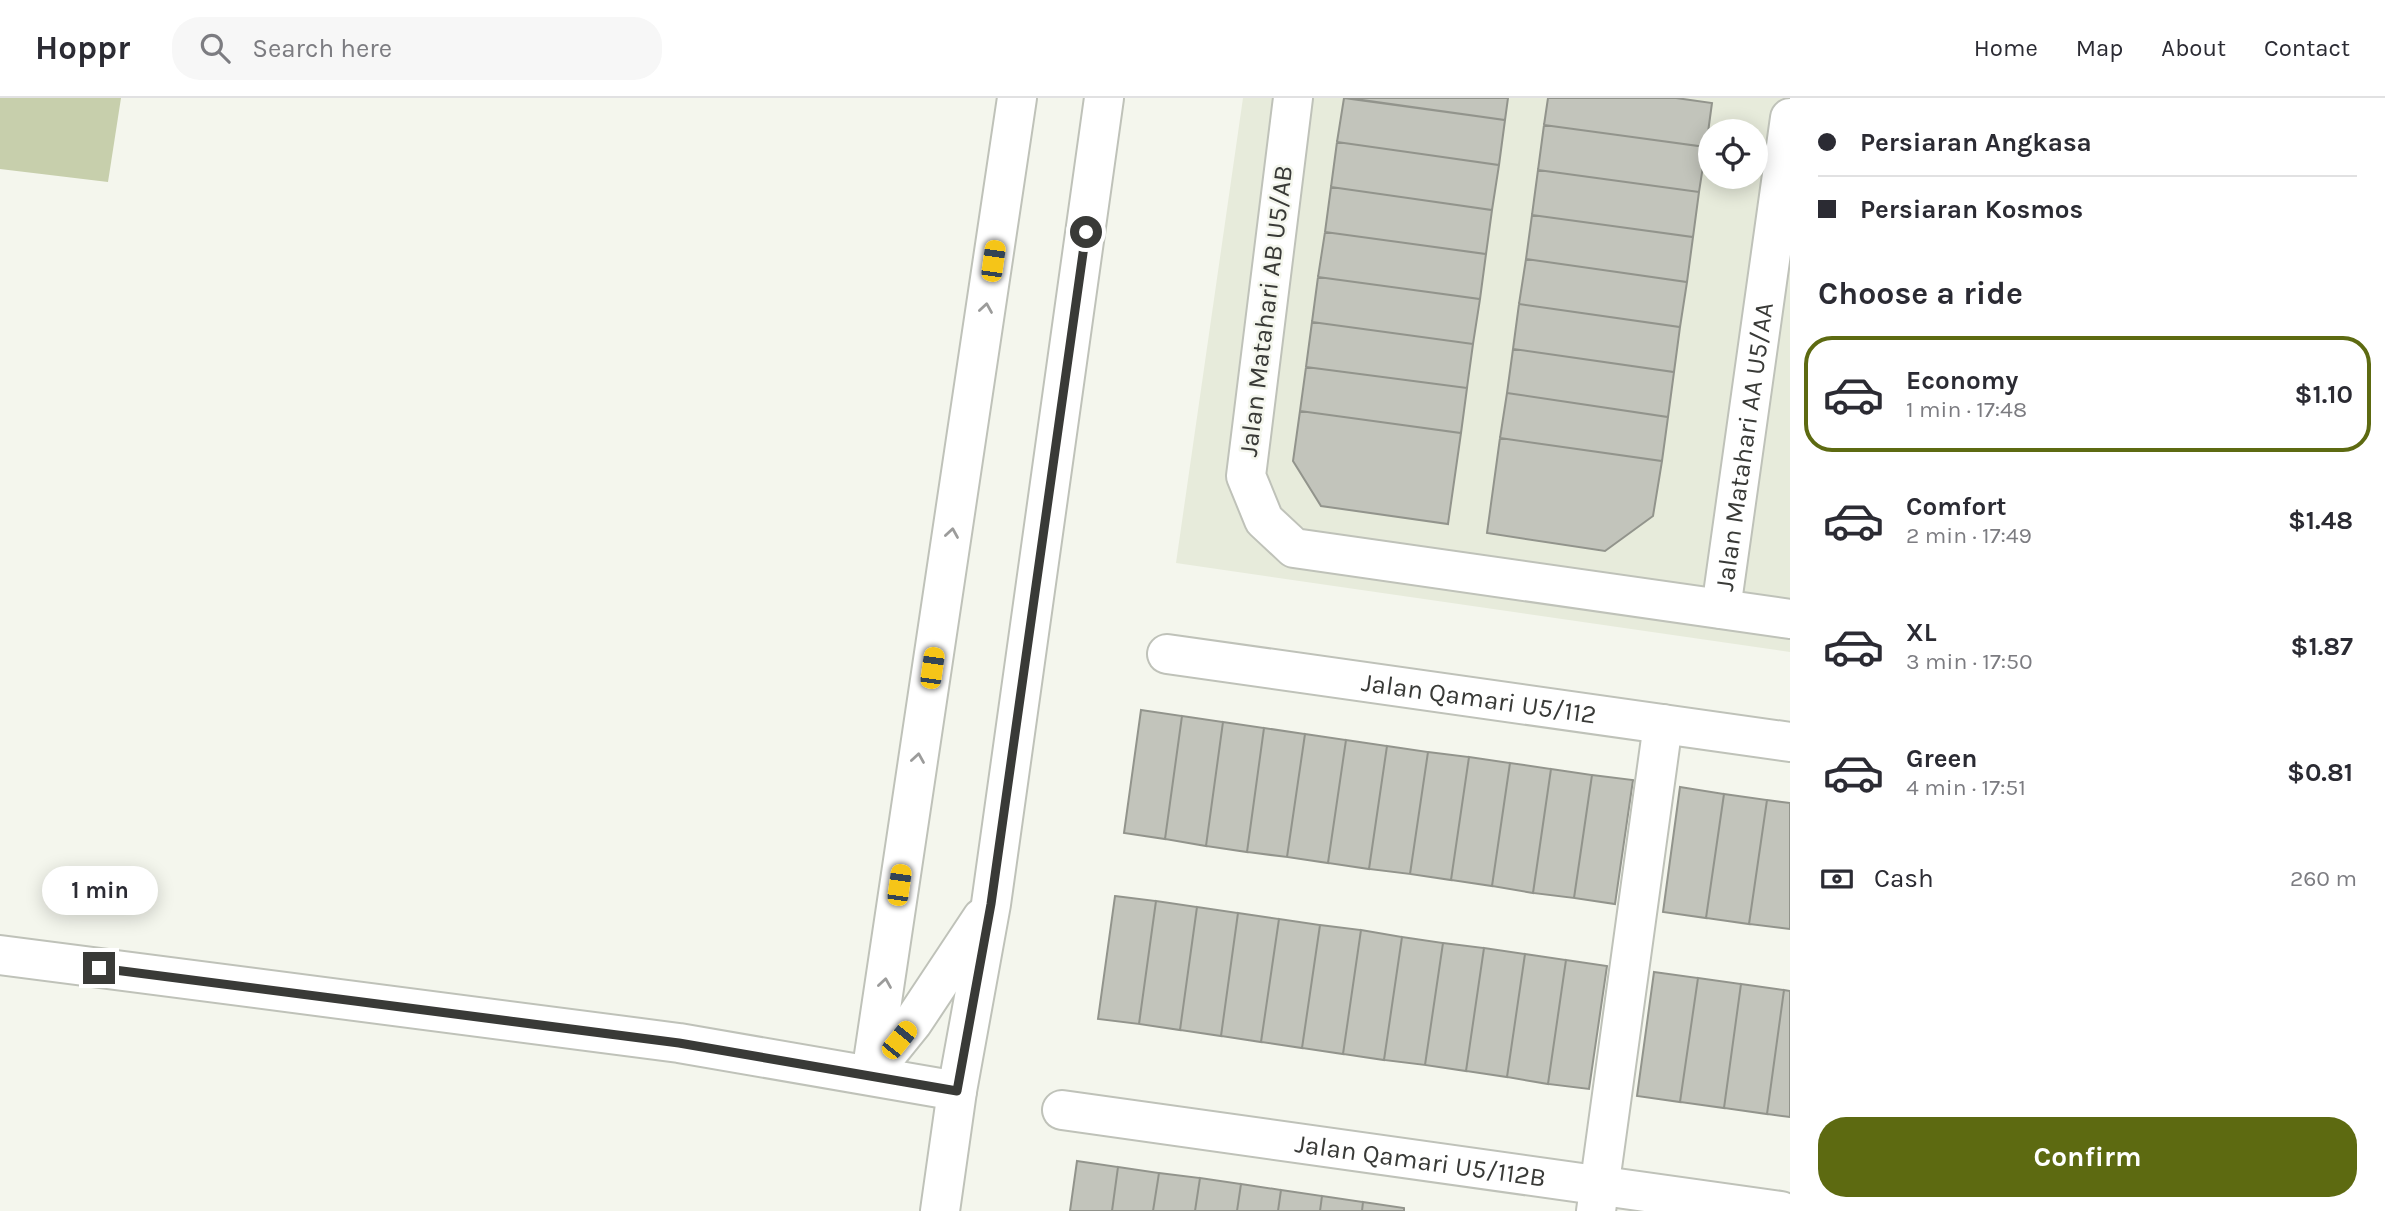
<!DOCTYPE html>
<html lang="en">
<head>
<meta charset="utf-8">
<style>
  body { margin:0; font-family:Karla,sans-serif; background:#f7f7f7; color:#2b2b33; height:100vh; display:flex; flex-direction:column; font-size:26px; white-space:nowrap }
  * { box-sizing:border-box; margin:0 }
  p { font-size:23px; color:#7c7c81 }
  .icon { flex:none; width:38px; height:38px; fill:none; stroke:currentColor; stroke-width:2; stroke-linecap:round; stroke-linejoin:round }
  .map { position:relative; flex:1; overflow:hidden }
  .panel { display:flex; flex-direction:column; background:#fff; width:595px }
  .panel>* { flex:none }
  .guide { display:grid; align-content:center; height:154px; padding:0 28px; background:#fff }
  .controls { position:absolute; left:1698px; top:21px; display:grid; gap:14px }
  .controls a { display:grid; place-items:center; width:70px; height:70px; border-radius:50%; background:#fff; box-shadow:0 4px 18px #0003; font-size:35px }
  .end { position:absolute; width:32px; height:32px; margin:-16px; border:9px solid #393a37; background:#fff; box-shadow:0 0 0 4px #fff }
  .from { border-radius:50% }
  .bubble { position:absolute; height:49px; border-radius:24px; background:#fff; box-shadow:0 4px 18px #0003; font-size:23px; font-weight:700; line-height:49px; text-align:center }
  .car { position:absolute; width:21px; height:42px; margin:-21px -10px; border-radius:9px; box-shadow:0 0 5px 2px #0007; background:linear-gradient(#f5c518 24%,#345 0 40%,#f5c518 0 76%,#345 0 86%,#f5c518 0) }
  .guide b { display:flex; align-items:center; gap:24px; height:66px; font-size:26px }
  .guide b+b { border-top:2px solid #e1e1e2 }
  .guide i { width:18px; height:18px; background:#2b2b33 }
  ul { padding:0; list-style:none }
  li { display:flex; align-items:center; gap:21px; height:116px; margin:0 14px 10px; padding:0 14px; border:4px solid transparent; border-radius:28px }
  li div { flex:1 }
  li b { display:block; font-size:26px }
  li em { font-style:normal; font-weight:700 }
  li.selected { border-color:#5d6a11 }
  li>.icon { width:63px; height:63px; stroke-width:1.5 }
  h2 { padding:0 28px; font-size:32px; line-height:84px }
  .pay { display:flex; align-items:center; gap:18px; height:77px; padding:0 28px; font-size:26px }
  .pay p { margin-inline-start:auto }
  .action { display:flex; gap:14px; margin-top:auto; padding:14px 28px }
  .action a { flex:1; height:80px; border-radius:28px; background:#5d6a11; color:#fff; font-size:28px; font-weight:700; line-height:80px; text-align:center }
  header { display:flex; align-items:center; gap:42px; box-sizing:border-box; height:98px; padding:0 35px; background:#fff; border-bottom:2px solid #e1e1e2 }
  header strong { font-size:33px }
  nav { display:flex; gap:38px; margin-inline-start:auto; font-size:24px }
  .search { width:490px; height:63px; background:#f7f7f7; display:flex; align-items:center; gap:18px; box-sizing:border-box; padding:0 24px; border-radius:28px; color:#7c7c81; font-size:26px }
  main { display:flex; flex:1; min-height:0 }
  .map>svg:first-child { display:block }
  .built { fill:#e7ebdb; fill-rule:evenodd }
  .green { fill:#c7cfac }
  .building { fill:#c2c4bb; stroke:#92948c; stroke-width:2 }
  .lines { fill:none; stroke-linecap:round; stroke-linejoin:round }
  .minor-casing { stroke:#bfc2b9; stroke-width:42 }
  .minor { stroke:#fff; stroke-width:38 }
  .oneway { stroke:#9c9c9b }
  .route { stroke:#393a37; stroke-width:9 }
  .labels { text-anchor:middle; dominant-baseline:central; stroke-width:5; stroke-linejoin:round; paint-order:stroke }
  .street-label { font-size:26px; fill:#393a37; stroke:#f4f6ed }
</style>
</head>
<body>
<header>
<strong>Hoppr</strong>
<div class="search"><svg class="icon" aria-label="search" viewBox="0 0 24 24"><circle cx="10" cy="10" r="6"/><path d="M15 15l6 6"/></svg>Search here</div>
<nav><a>Home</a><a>Map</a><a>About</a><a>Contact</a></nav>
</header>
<main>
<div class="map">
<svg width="1790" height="1113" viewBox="0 0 1790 1113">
  <rect width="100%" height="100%" fill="#f4f6ed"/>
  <!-- built -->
  <path class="built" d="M 1243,0 L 1790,0 L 1790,554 L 1176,465 ZM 1710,33 L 1755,33 L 1755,79 L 1710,79 Z"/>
  <!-- green -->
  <path class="green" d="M 0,0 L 121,0 L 108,84 L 0,71 Z"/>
  <!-- building -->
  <path class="building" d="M 1344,0 L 1505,22 L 1499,67 L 1337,44 Z
    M 1348,0 L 1508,0 L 1505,22 Z
    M 1548,0 L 1676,0 L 1712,5 L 1706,49 L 1544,27 Z
    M 1544,27 L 1706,49 L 1699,94 L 1538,72 Z
    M 1337,44 L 1499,67 L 1492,112 L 1331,89 Z
    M 1538,72 L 1699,94 L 1693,139 L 1532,117 Z
    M 1331,89 L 1492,112 L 1486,156 L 1325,134 Z
    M 1532,117 L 1693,139 L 1687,184 L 1526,161 Z
    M 1325,134 L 1486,156 L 1480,201 L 1318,179 Z
    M 1526,161 L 1687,184 L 1680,229 L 1519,206 Z
    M 1318,179 L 1480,201 L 1473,246 L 1312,224 Z
    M 1519,206 L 1680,229 L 1674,274 L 1513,251 Z
    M 1312,224 L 1473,246 L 1467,290 L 1306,269 Z
    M 1513,251 L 1674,274 L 1668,319 L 1507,295 Z
    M 1306,269 L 1467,290 L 1461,335 L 1300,313 Z
    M 1507,295 L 1668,319 L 1662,363 L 1500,340 Z
    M 1300,313 L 1461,335 L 1448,426 L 1321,408 L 1293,363 Z
    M 1500,340 L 1662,363 L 1653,418 L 1605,453 L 1487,435 Z
    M 1141,612 L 1182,618 L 1165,741 L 1124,735 Z
    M 1182,618 L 1223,624 L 1206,748 L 1165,741 Z
    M 1223,624 L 1264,630 L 1247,754 L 1206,748 Z
    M 1264,630 L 1305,636 L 1287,759 L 1247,754 Z
    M 1305,636 L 1346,642 L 1328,765 L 1287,759 Z
    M 1346,642 L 1387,648 L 1369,771 L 1328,765 Z
    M 1387,648 L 1428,654 L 1410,776 L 1369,771 Z
    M 1428,654 L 1469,659 L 1451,782 L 1410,776 Z
    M 1469,659 L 1510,665 L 1492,788 L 1451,782 Z
    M 1510,665 L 1551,671 L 1533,795 L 1492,788 Z
    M 1551,671 L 1592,677 L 1574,800 L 1533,795 Z
    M 1592,677 L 1633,682 L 1615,806 L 1574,800 Z
    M 1680,689 L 1724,696 L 1706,820 L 1663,814 Z
    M 1724,696 L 1767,702 L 1749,826 L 1706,820 Z
    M 1767,702 L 1790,705 L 1790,831 L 1749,826 Z
    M 1115,798 L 1156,803 L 1139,926 L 1098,921 Z
    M 1156,803 L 1197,809 L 1180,932 L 1139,926 Z
    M 1197,809 L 1238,815 L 1221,938 L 1180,932 Z
    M 1238,815 L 1279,821 L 1261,944 L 1221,938 Z
    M 1279,821 L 1320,827 L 1302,950 L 1261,944 Z
    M 1320,827 L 1361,832 L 1343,956 L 1302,950 Z
    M 1361,832 L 1402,839 L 1384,962 L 1343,956 Z
    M 1402,839 L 1443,845 L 1425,967 L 1384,962 Z
    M 1443,845 L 1484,850 L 1466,973 L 1425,967 Z
    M 1484,850 L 1525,856 L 1507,979 L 1466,973 Z
    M 1525,856 L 1566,862 L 1548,986 L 1507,979 Z
    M 1566,862 L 1607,868 L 1589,991 L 1548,986 Z
    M 1654,874 L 1698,880 L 1680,1004 L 1637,998 Z
    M 1698,880 L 1741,886 L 1724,1010 L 1680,1004 Z
    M 1741,886 L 1784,892 L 1767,1016 L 1724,1010 Z
    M 1784,892 L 1790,893 L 1790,1019 L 1767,1016 Z
    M 1077,1063 L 1118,1069 L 1112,1113 L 1070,1113 Z
    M 1118,1069 L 1159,1075 L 1153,1113 L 1112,1113 Z
    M 1159,1075 L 1200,1080 L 1195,1113 L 1153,1113 Z
    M 1200,1080 L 1241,1086 L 1237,1113 L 1195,1113 Z
    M 1241,1086 L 1281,1092 L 1278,1113 L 1237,1113 Z
    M 1281,1092 L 1322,1098 L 1320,1113 L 1278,1113 Z
    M 1322,1098 L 1363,1104 L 1362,1113 L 1320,1113 Z
    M 1363,1104 L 1404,1110 L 1404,1113 L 1362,1113 Z"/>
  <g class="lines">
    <!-- minor casing -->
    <g class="minor-casing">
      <g id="minor">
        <path d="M 1293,0 L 1246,378 L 1264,422 L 1294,450 L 1790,521"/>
        <path id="s1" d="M 1721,511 L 1790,20"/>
        <path id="s2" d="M 1167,556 L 1790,644"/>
        <path d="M 0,857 L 679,945 L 957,993"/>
        <path d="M 871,976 L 913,924 L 982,820"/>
        <path d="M 871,977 L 1017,0"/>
        <path id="s3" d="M 1062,1012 L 1781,1113"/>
        <path d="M 940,1113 L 957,993 L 991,806 L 1104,0"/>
        <path d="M 1596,1113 L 1663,626"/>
      </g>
    </g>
    <!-- minor -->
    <use href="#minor" class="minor"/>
  </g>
  <!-- one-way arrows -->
  <defs><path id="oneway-chevron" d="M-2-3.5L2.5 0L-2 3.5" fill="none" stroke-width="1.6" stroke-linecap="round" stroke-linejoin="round" transform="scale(1.75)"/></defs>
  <g class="oneway">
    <use href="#oneway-chevron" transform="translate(986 210) rotate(-81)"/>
    <use href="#oneway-chevron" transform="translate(952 435) rotate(-81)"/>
    <use href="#oneway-chevron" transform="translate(918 660) rotate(-81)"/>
    <use href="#oneway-chevron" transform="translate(885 885) rotate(-81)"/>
  </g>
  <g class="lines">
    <!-- route -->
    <path class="route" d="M 99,870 L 679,945 L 957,993 L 991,806 L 1086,134"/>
  </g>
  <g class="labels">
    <!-- street labels -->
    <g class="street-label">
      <text transform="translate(1266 213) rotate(-83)">Jalan Matahari AB U5/AB</text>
      <text stroke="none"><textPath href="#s1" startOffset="164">Jalan Matahari AA U5/AA</textPath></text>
      <text stroke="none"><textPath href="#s2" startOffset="315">Jalan Qamari U5/112</textPath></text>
      <text stroke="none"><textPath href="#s3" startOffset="362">Jalan Qamari U5/112B</textPath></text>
    </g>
  </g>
</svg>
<div class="controls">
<a><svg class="icon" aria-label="locate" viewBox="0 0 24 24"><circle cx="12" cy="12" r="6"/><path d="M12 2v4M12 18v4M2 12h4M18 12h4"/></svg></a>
</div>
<i class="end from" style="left:1086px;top:134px"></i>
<i class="end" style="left:99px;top:870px"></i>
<div class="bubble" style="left:42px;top:768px;width:116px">1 min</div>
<i class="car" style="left:993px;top:163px;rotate:8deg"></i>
<i class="car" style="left:932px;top:570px;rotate:8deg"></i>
<i class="car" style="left:899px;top:787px;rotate:8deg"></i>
<i class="car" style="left:899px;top:942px;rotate:39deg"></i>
</div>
<section class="panel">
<div class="guide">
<b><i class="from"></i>Persiaran Angkasa</b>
<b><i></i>Persiaran Kosmos</b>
</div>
<h2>Choose a ride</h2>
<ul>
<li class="selected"><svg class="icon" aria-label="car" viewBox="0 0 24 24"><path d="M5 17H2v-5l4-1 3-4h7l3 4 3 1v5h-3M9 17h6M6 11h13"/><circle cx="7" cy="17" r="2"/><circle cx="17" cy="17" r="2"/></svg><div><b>Economy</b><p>1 min · 17:48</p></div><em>$1.10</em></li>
<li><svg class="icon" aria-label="car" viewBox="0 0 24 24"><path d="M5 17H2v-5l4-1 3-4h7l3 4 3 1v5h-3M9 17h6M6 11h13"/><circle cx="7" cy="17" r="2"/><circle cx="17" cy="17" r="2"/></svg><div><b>Comfort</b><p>2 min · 17:49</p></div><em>$1.48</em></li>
<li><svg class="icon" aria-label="car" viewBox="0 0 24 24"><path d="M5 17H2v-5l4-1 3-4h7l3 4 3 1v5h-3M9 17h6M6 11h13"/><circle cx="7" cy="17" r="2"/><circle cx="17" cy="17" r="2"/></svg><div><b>XL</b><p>3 min · 17:50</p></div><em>$1.87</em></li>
<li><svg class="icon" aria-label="car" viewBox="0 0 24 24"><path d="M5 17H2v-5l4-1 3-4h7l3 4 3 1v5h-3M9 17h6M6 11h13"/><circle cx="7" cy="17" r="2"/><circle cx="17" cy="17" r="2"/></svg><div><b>Green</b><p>4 min · 17:51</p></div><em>$0.81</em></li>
</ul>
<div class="pay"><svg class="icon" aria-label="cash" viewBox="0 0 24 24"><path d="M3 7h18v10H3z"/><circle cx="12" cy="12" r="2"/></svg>Cash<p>260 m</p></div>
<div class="action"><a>Confirm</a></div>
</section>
</main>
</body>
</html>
